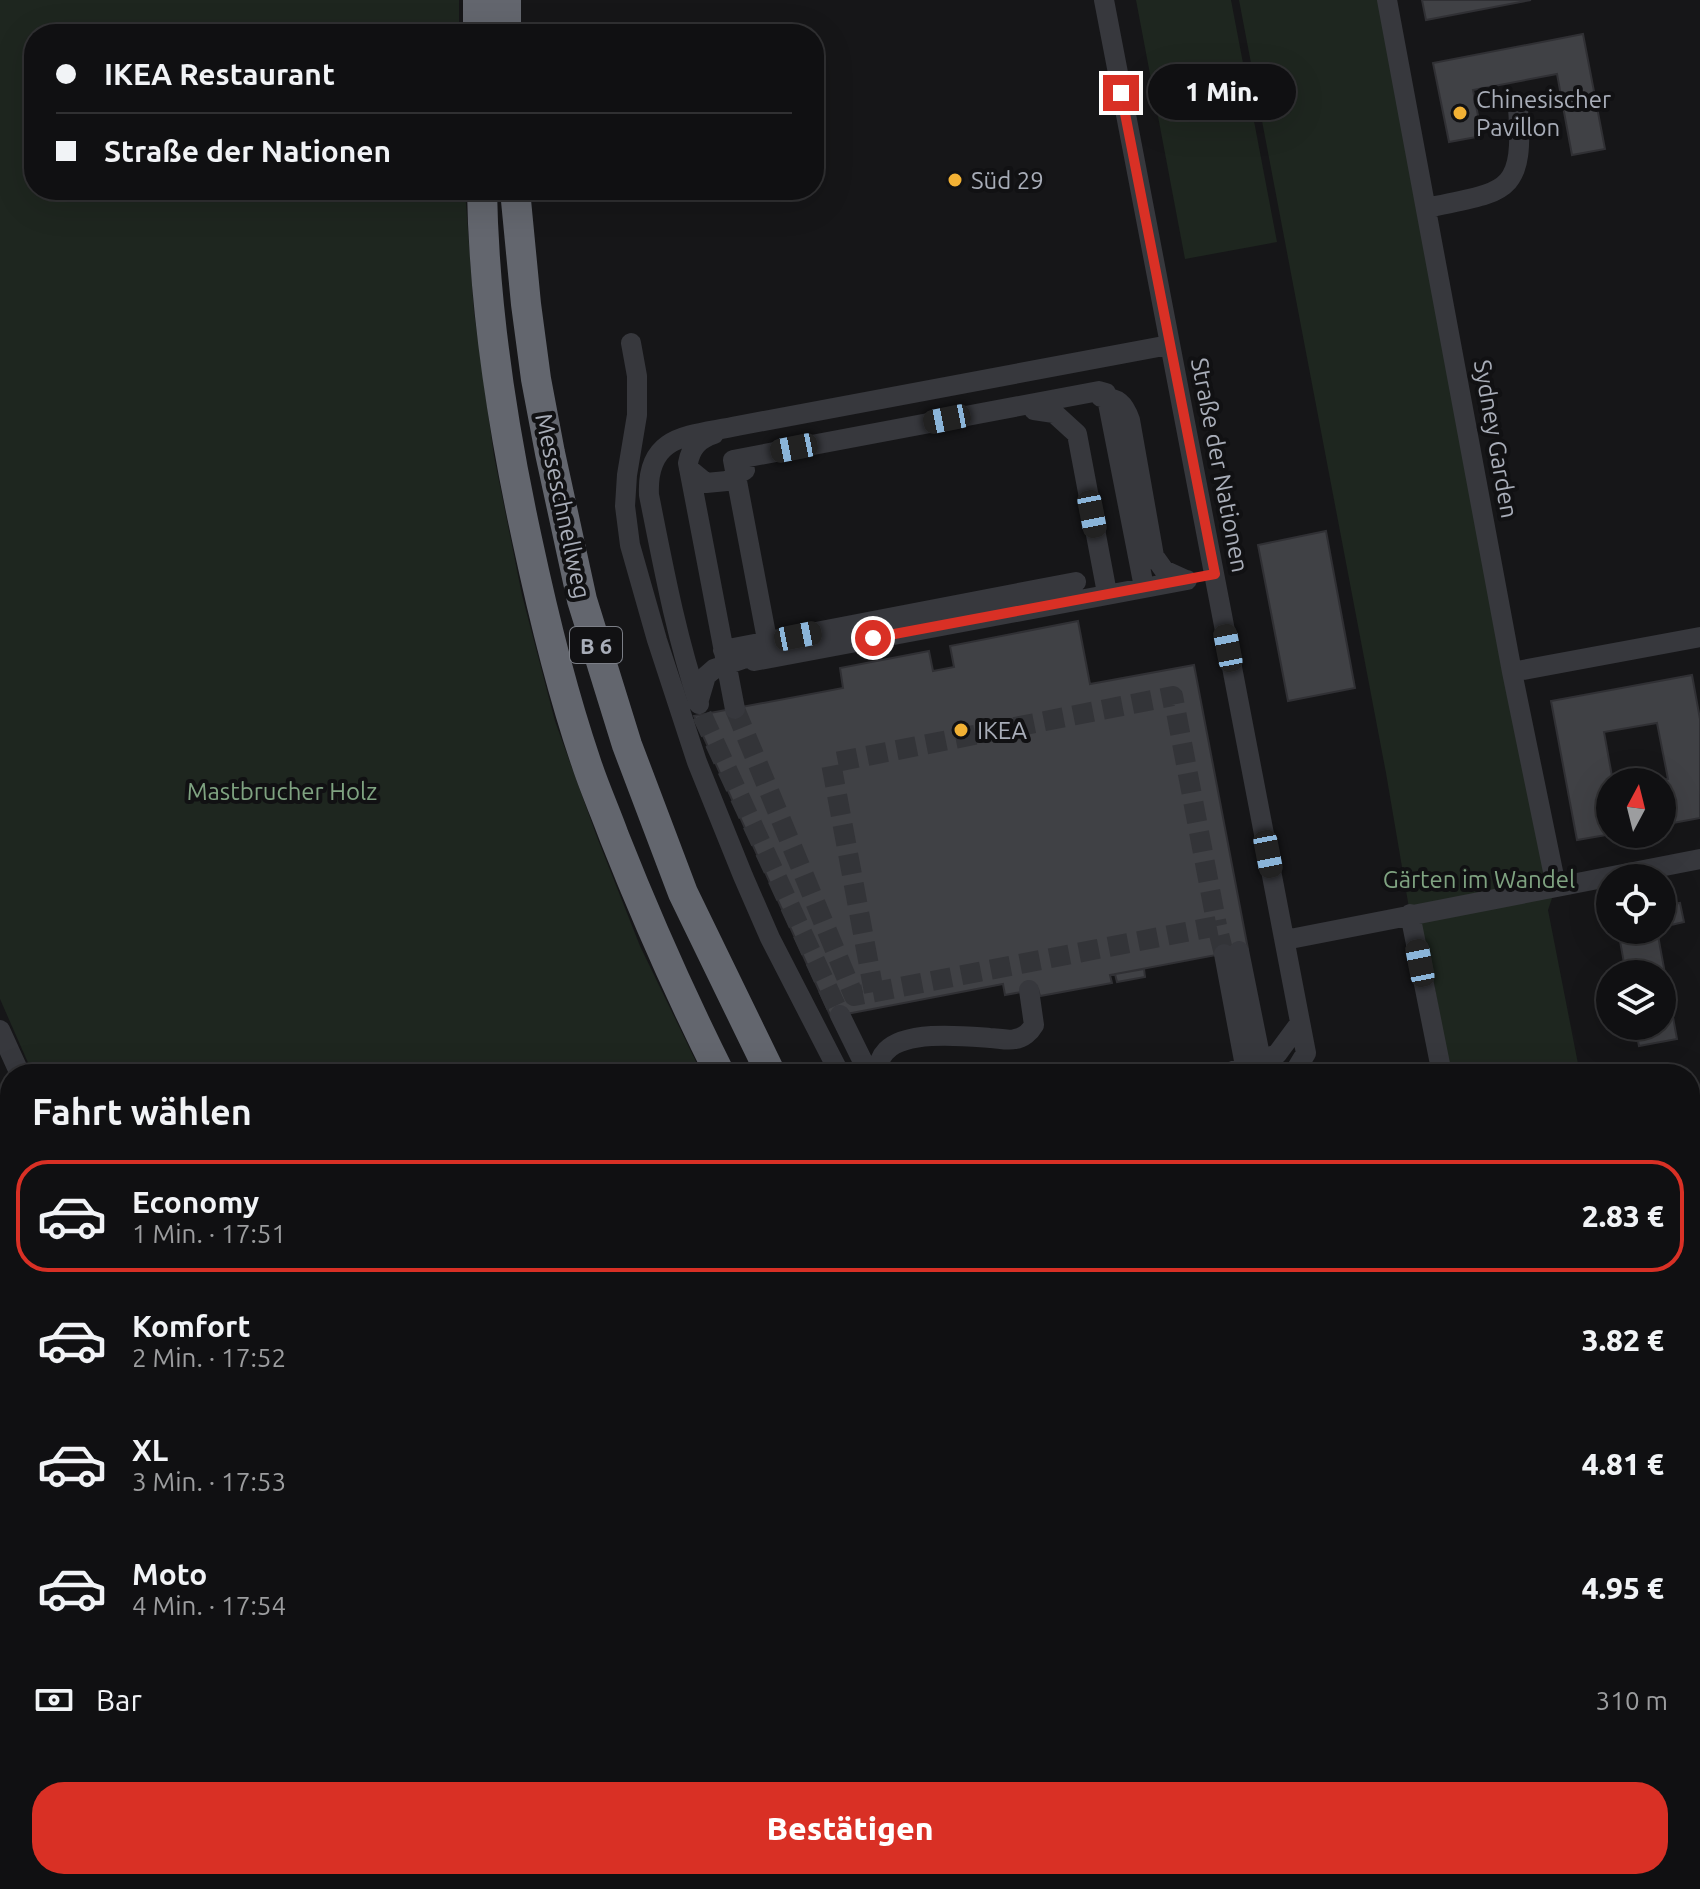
<!DOCTYPE html>
<html lang="de">
<head>
<meta charset="utf-8">
<style>
  body { margin:0; font-family:Ubuntu,sans-serif; background:#1e1e20; color:#f1f3f6; height:100vh; display:flex; flex-direction:column; font-size:30px; white-space:nowrap }
  * { box-sizing:border-box; margin:0 }
  p { font-size:26px; color:#9c9d9f }
  .icon { flex:none; width:44px; height:44px; fill:none; stroke:currentColor; stroke-width:2; stroke-linecap:round; stroke-linejoin:round }
  .map { position:relative; flex:1; overflow:hidden }
  .side { position:absolute; left:0px; top:1064px; width:1700px; height:826px; display:flex; flex-direction:column; background:#101012; border-radius:32px 32px 0 0; box-shadow:0 8px 32px #0002,0 0 0 2px #303032 }
  .side>* { flex:none }
  .banner { position:absolute; left:24px; top:24px; width:800px; height:176px; border-radius:32px; box-shadow:0 8px 32px #0002,0 0 0 2px #303032; display:grid; align-content:center; height:176px; padding:0 32px; background:#101012 }
  .needle { width:52px; rotate:7deg }
  .tools { position:absolute; left:1596px; top:768px; display:grid; gap:16px }
  .tools a { display:grid; place-items:center; width:80px; height:80px; border-radius:50%; background:#101012; box-shadow:0 8px 32px #0002,0 0 0 2px #303032; font-size:40px }
  .end { position:absolute; width:36px; height:36px; margin:-18px; border:10px solid #d93025; background:#fff; box-shadow:0 0 0 4px #fff }
  .from { border-radius:50% }
  .bubble { position:absolute; height:56px; border-radius:28px; background:#101012; box-shadow:0 8px 32px #0002,0 0 0 2px #303032; font-size:26px; font-weight:800; line-height:56px; text-align:center }
  .car { position:absolute; width:24px; height:48px; margin:-24px -12px; border-radius:10px; box-shadow:0 0 6px 2px #0007; background:linear-gradient(#222 24%,#8ab4d8 0 40%,#222 0 76%,#8ab4d8 0 86%,#222 0) }
  .banner b { display:flex; align-items:center; gap:28px; height:76px; font-size:30px }
  .banner b+b { border-top:2px solid #303032 }
  .banner i { width:20px; height:20px; background:#f1f3f6 }
  ul { padding:0; list-style:none }
  li { display:flex; align-items:center; gap:24px; height:112px; margin:0 16px 12px; padding:0 16px; border:4px solid transparent; border-radius:32px }
  li div { flex:1 }
  li b { display:block; font-size:30px }
  li em { font-style:normal; font-weight:800 }
  li.active { border-color:#d93025 }
  li>.icon { width:72px; height:72px; stroke-width:1.5 }
  h2 { padding:0 32px; font-size:36px; line-height:96px }
  .pay { display:flex; align-items:center; gap:20px; height:88px; padding:0 32px; font-size:30px }
  .pay p { margin-inline-start:auto }
  .action { display:flex; gap:16px; margin-top:auto; padding:16px 32px }
  .action a { flex:1; height:92px; border-radius:32px; background:#d93025; color:#fff; font-size:32px; font-weight:800; line-height:92px; text-align:center }
  .map>svg:first-child { display:block }
  .green { fill:#1e261f }
  .building { fill:#404145; stroke:#303034; stroke-width:2 }
  .lines { fill:none; stroke-linecap:round; stroke-linejoin:round }
  .minor-tunnel { stroke:#333438; stroke-width:20; stroke-dasharray:20 10; stroke-linecap:butt }
  .minor { stroke:#37383d; stroke-width:20 }
  .highway { stroke:#63666e; stroke-width:30 }
  .route { stroke:#d93025; stroke-width:10 }
  .poi-dot { fill:#f2b134; stroke:#111113; stroke-width:3 }
  .labels { text-anchor:middle; dominant-baseline:central; stroke-width:8; stroke-linejoin:round; paint-order:stroke }
  .shield { fill:#111113; stroke:#7b7e86; stroke-width:2 }
  .shield-label { font-size:22px; font-weight:bold; fill:#a8adb8 }
  .poi-label { font-size:24px; fill:#a8adb8; stroke:#111113; text-anchor:start }
  .street-label { font-size:24px; fill:#a8adb8; stroke:#111113 }
  .park-label { font-size:24px; fill:#7fa381; stroke:#111113 }
</style>
</head>
<body>
<div class="map">
<svg width="1700" height="1889" viewBox="0 0 1700 1889">
  <rect width="100%" height="100%" fill="#161618"/>
  <!-- green -->
  <path class="green" d="M 0,0 L 459,0 L 459,34 L 34,34 L 34,190 L 465,190 L 474,312 L 494,456 L 522,595 L 555,721 L 597,837 L 640,946 L 702,1074 L 33,1074 L 0,999 Z
    M 1136,0 L 1231,0 L 1277,242 L 1185,259 Z
    M 1239,0 L 1387,0 L 1556,886 L 1548,910 L 1580,1074 L 1450,1074 L 1430,961 L 1410,914 L 1386,773 Z
    M 1700,1109 L 1700,1889 L 1495,1889 L 1486,1880 L 1690,1880 L 1690,1111 Z"/>
  <!-- building -->
  <path class="building" d="M 1422,0 L 1531,0 L 1426,20 Z
    M 1583,34 L 1605,149 L 1572,155 L 1557,74 L 1473,90 L 1482,136 L 1449,142 L 1433,63 Z
    M 1326,531 L 1355,688 L 1288,701 L 1258,545 Z
    M 1078,621 L 1090,684 L 1194,665 L 1248,949 L 1110,975 L 1112,983 L 1040,996 L 1038,989 L 1005,995 L 1003,984 L 831,1017 L 694,716 L 843,688 L 840,668 L 929,651 L 933,671 L 954,667 L 950,646 Z
    M 1692,675 L 1700,719 L 1700,818 L 1662,825 L 1662,782 L 1649,782 L 1668,779 L 1657,723 L 1604,732 L 1613,782 L 1610,782 L 1610,834 L 1612,834 L 1577,840 L 1551,701 Z
    M 1680,903 L 1684,922 L 1671,925 L 1667,905 Z
    M 1618,930 L 1657,930 L 1677,1039 L 1639,1046 L 1635,1026 L 1662,1026 L 1662,974 L 1626,974 Z
    M 1144,969 L 1145,977 L 1117,982 L 1115,974 Z
    M 9,1264 L 10,1265 L 10,1315 L 0,1305 L 0,1270 L 2,1272 Z
    M 6,1675 L 8,1678 L 10,1676 L 10,1710 L 0,1719 L 0,1681 Z
    M 10,1837 L 10,1880 L 62,1880 L 70,1889 L 0,1889 L 0,1847 Z
    M 85,1880 L 127,1880 L 117,1889 L 76,1889 Z
    M 284,1880 L 325,1880 L 316,1889 L 275,1889 Z
    M 375,1880 L 376,1880 L 385,1889 L 366,1889 Z
    M 440,1880 L 467,1880 L 457,1889 L 449,1889 Z
    M 467,1880 L 484,1880 L 493,1889 L 457,1889 Z
    M 595,1880 L 638,1880 L 629,1889 L 586,1889 Z
    M 711,1880 L 735,1880 L 725,1889 L 702,1889 Z
    M 829,1880 L 850,1880 L 858,1889 L 819,1889 Z
    M 889,1880 L 964,1880 L 972,1889 L 879,1889 Z
    M 1152,1880 L 1191,1880 L 1200,1889 L 1143,1889 Z"/>
  <g class="lines">
    <!-- minor-tunnel -->
    <path class="minor-tunnel" d="M 735,709 L 854,996 L 1217,926 L 1224,954
      M 702,715 L 840,1015
      M 874,992 L 831,763 L 1173,696 L 1217,926"/>
    <!-- minor -->
    <path class="minor" d="M 1104,0 L 1306,1053 L 1297,1068 L 1288,1074
      M 1387,0 L 1512,672 L 1556,886
      M 1427,208 C 1504,191 1525,197 1518,108
      M 631,343 L 637,376 L 637,415 L 627,475 L 625,506 L 630,545 L 657,640 L 697,762 L 743,876 L 770,938 L 840,1074
      M 1101,397 C 1118,398 1124,403 1130,420 L 1154,556 L 1164,570 L 1186,580
      M 1034,410 L 1054,413 L 1077,434 L 1107,593
      M 714,434 C 699,439 691,447 688,463 L 735,709
      M 689,469 L 706,483 L 727,481 L 745,470
      M 723,650 L 1076,582
      M 754,661 L 1187,580
      M 1512,672 L 1700,637
      M 698,703 L 706,676 L 714,669 L 769,650 L 733,460 L 1099,391 L 1106,393 L 1144,587
      M 699,704 C 676,636 663,565 649,495 C 646,433 690,436 737,426 L 1169,345
      M 1410,914 L 1442,1074
      M 1285,940 L 1700,859
      M 1239,951 L 1261,1060 L 1255,1074
      M 1224,954 L 1245,1066 L 1241,1074
      M 840,1015 L 869,1074
      M 0,1030 L 20,1074
      M 878,1074 C 878,1066 880,1057 886,1051 C 906,1030 963,1036 990,1038 C 997,1038 1008,1041 1015,1039 C 1023,1038 1030,1032 1034,1025 L 1029,990
      M 1225,1074 L 1277,1054 L 1300,1023
      M 0,1210 L 10,1221
      M 0,1516 L 10,1539
      M 0,1582 L 10,1578
      M 0,1604 L 10,1600
      M 407,1880 L 416,1889
      M 531,1880 L 540,1889
      M 1502,1880 L 1510,1889"/>
    <!-- highway -->
    <path class="highway" d="M 478,0 L 478,34
      M 506,0 L 506,34
      M 482,190 C 484,308 502,424 527,539 C 543,614 561,689 586,762 C 594,787 605,811 614,836 C 646,917 681,996 720,1074
      M 515,190 L 526,304 L 536,379 L 550,453 L 582,600 L 627,745 L 683,893 L 771,1074
      M 1386,1880 L 1394,1889
      M 1445,1880 L 1453,1889"/>
  </g>
  <g class="lines">
    <!-- route -->
    <path class="route" d="M 873,638 L 1215,574 L 1121,93"/>
  </g>
  <!-- markers -->
  <g class="poi-dot">
    <circle cx="1460" cy="113" r="8"/>
    <circle cx="955" cy="180" r="8"/>
    <circle cx="961" cy="730" r="8"/>
  </g>
  <g class="labels">
    <!-- shield labels -->
    <rect class="shield" x="570" y="627" width="52" height="36" rx="6"/>
    <g class="shield-label">
      <text x="596" y="645">B 6</text>
    </g>
    <!-- poi labels -->
    <g class="poi-label">
      <text x="1476" y="99">Chinesischer<tspan x="1476" dy="28">Pavillon</tspan></text>
      <text x="971" y="180">Süd 29</text>
      <text x="977" y="730">IKEA</text>
    </g>
    <!-- street labels -->
    <g class="street-label">
      <text transform="translate(1496 439) rotate(80)">Sydney Garden</text>
      <text transform="translate(1220 465) rotate(79)">Straße der Nationen</text>
      <text transform="translate(563 506) rotate(78)">Messeschnellweg</text>
    </g>
    <!-- park labels -->
    <g class="park-label">
      <text x="282" y="791">Mastbrucher Holz</text>
      <text x="1479" y="879">Gärten im Wandel</text>
    </g>
  </g>
</svg>
<div class="tools">
<a><svg class="needle" viewBox="-14 -14 28 28"><path d="M0-13l5 13h-10z" fill="#e53935"/><path d="M0 13l5-13h-10z" fill="#9c9d9f"/></svg></a>
<a><svg class="icon" aria-label="locate" viewBox="0 0 24 24"><circle cx="12" cy="12" r="6"/><path d="M12 2v4M12 18v4M2 12h4M18 12h4"/></svg></a>
<a><svg class="icon" aria-label="layers" viewBox="0 0 24 24"><path d="M12 4l9 5-9 5-9-5zM3 14l9 5 9-5"/></svg></a>
</div>
<i class="end from" style="left:873px;top:638px"></i>
<i class="end" style="left:1121px;top:93px"></i>
<div class="bubble" style="left:1148px;top:64px;width:148px">1 Min.</div>
<i class="car" style="left:947px;top:419px;rotate:259deg"></i>
<i class="car" style="left:794px;top:448px;rotate:259deg"></i>
<i class="car" style="left:1092px;top:514px;rotate:169deg"></i>
<i class="car" style="left:798px;top:636px;rotate:79deg"></i>
<i class="car" style="left:1228px;top:648px;rotate:349deg"></i>
<i class="car" style="left:1268px;top:854px;rotate:169deg"></i>
<i class="car" style="left:1420px;top:963px;rotate:349deg"></i>
<div class="banner">
<b><i class="from"></i>IKEA Restaurant</b>
<b><i></i>Straße der Nationen</b>
</div>
<section class="side">
<h2>Fahrt wählen</h2>
<ul>
<li class="active"><svg class="icon" aria-label="car" viewBox="0 0 24 24"><path d="M5 17H2v-5l4-1 3-4h7l3 4 3 1v5h-3M9 17h6M6 11h13"/><circle cx="7" cy="17" r="2"/><circle cx="17" cy="17" r="2"/></svg><div><b>Economy</b><p>1 Min. · 17:51</p></div><em>2.83 €</em></li>
<li><svg class="icon" aria-label="car" viewBox="0 0 24 24"><path d="M5 17H2v-5l4-1 3-4h7l3 4 3 1v5h-3M9 17h6M6 11h13"/><circle cx="7" cy="17" r="2"/><circle cx="17" cy="17" r="2"/></svg><div><b>Komfort</b><p>2 Min. · 17:52</p></div><em>3.82 €</em></li>
<li><svg class="icon" aria-label="car" viewBox="0 0 24 24"><path d="M5 17H2v-5l4-1 3-4h7l3 4 3 1v5h-3M9 17h6M6 11h13"/><circle cx="7" cy="17" r="2"/><circle cx="17" cy="17" r="2"/></svg><div><b>XL</b><p>3 Min. · 17:53</p></div><em>4.81 €</em></li>
<li><svg class="icon" aria-label="car" viewBox="0 0 24 24"><path d="M5 17H2v-5l4-1 3-4h7l3 4 3 1v5h-3M9 17h6M6 11h13"/><circle cx="7" cy="17" r="2"/><circle cx="17" cy="17" r="2"/></svg><div><b>Moto</b><p>4 Min. · 17:54</p></div><em>4.95 €</em></li>
</ul>
<div class="pay"><svg class="icon" aria-label="cash" viewBox="0 0 24 24"><path d="M3 7h18v10H3z"/><circle cx="12" cy="12" r="2"/></svg>Bar<p>310 m</p></div>
<div class="action"><a>Bestätigen</a></div>
</section>
</div>
</body>
</html>
